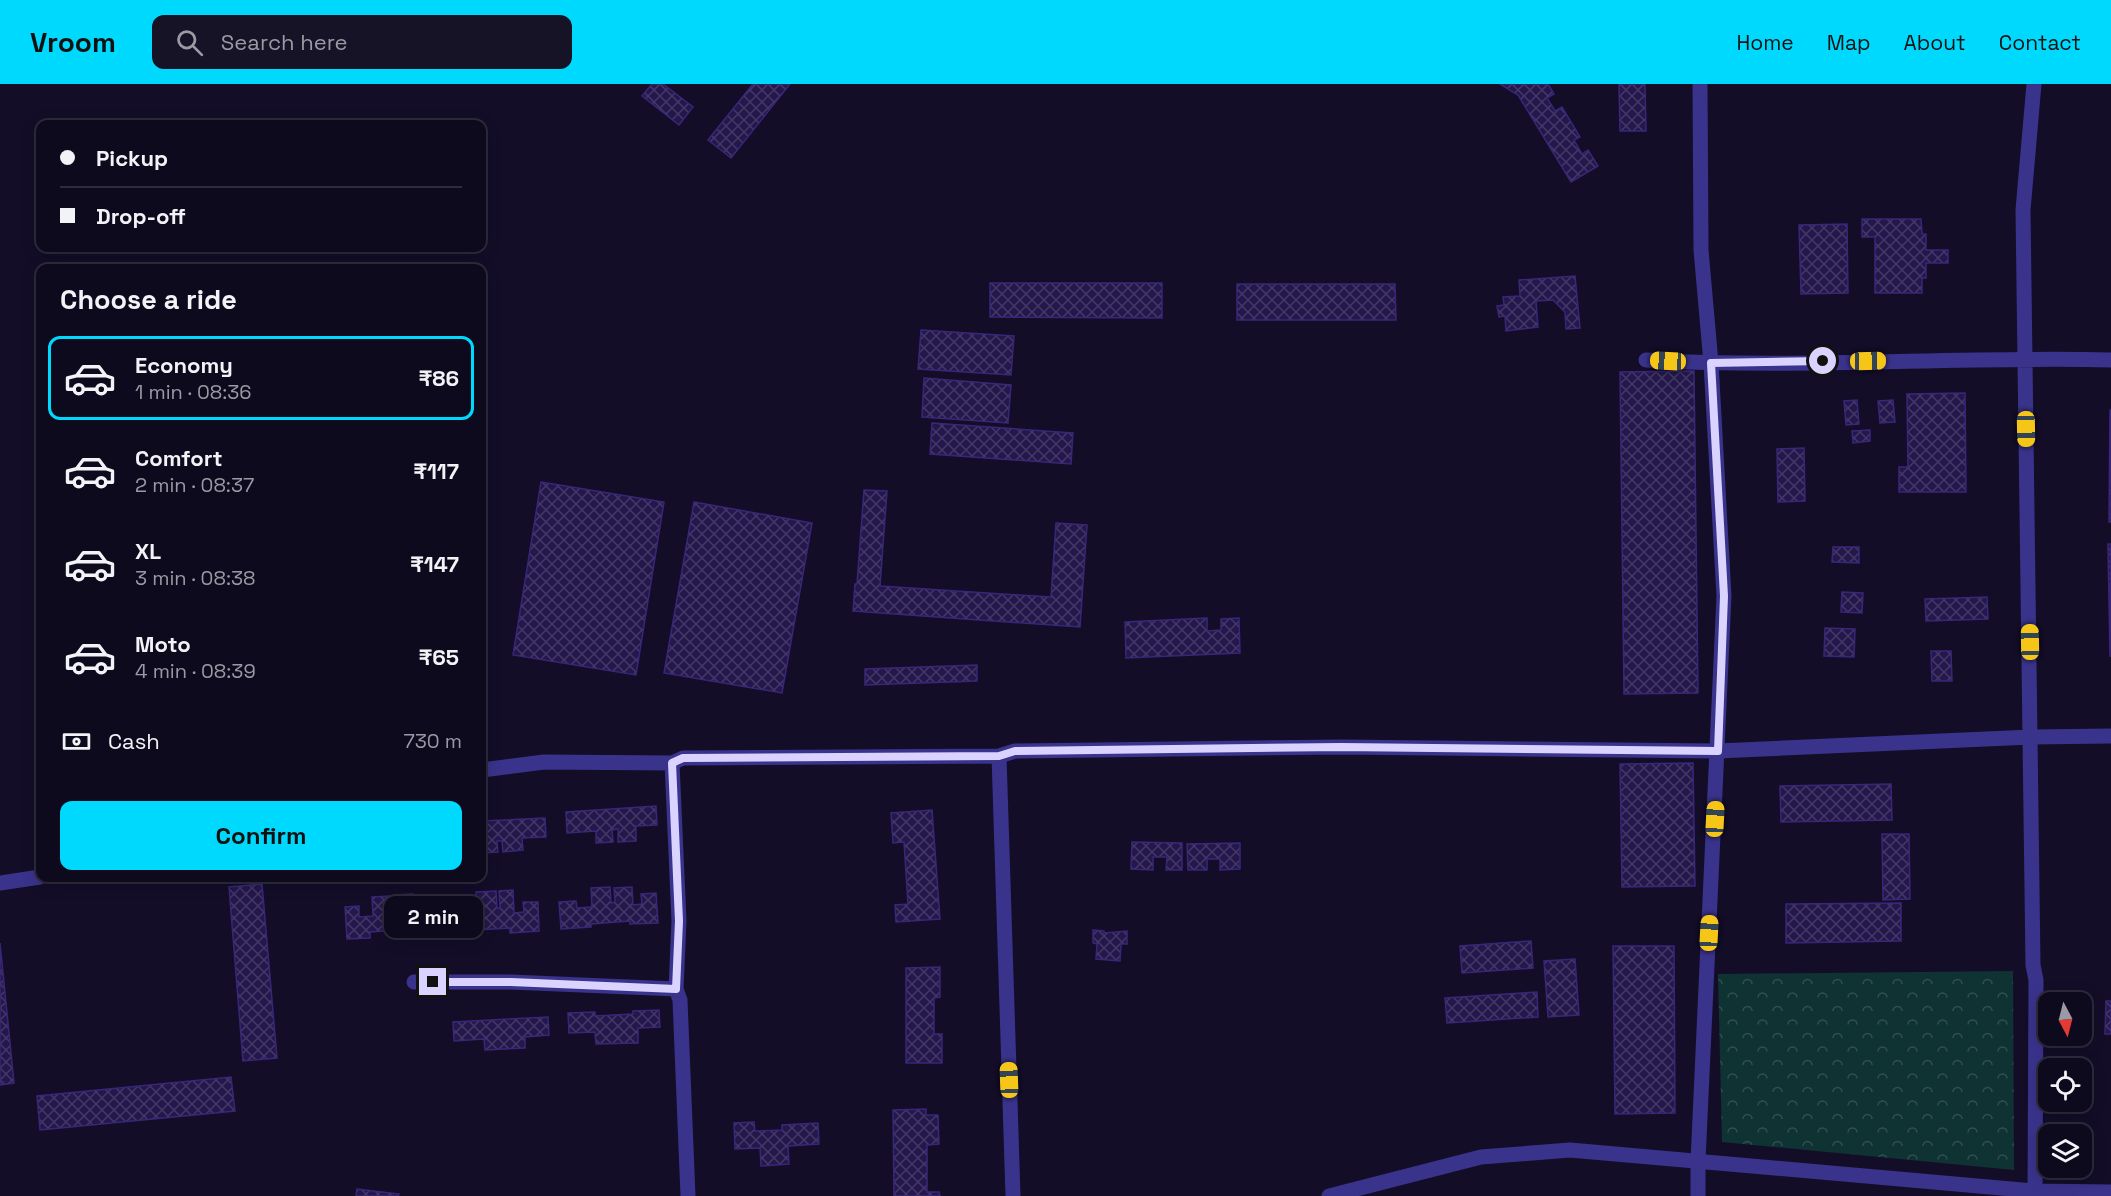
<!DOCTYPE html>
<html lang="en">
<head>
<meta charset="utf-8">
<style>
  body { margin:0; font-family:"Space Grotesk",sans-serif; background:#171327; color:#f1f3f6; height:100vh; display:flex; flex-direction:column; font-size:22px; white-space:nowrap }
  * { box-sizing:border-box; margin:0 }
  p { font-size:20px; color:#9b9aa4 }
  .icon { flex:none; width:33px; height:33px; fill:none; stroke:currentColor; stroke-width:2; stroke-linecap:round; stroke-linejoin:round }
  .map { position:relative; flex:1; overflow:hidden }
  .panel { position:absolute; left:36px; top:180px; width:450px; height:618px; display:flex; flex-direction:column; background:#0e0a1e; border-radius:12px; box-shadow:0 3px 15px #0003,0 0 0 2px #2e2b3c }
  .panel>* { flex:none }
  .banner { position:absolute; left:36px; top:36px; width:450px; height:132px; border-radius:12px; box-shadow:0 3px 15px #0003,0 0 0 2px #2e2b3c; display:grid; align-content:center; height:132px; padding:0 24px; background:#0e0a1e }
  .needle { width:39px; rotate:173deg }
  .controls { position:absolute; left:2038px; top:908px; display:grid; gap:12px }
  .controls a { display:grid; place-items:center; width:54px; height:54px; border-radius:12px; background:#0e0a1e; box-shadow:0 3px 15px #0003,0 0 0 2px #2e2b3c; font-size:30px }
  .end { position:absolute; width:27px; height:27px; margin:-14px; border:8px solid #dad3ff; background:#111; box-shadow:0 0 0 3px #111 }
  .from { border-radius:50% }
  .bubble { position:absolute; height:42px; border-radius:12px; background:#0e0a1e; box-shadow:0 3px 15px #0003,0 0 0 2px #2e2b3c; font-size:20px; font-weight:700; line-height:42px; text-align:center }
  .car { position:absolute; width:18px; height:36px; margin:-18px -9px; border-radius:8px; box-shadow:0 0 4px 2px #0007; background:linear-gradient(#f5c518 24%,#345 0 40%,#f5c518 0 76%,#345 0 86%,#f5c518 0) }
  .banner b { display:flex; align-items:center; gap:21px; height:57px; font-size:22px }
  .banner b+b { border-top:2px solid #2e2b3c }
  .banner i { width:15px; height:15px; background:#f1f3f6 }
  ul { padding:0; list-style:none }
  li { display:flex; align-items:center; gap:18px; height:84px; margin:0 12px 9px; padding:0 12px; border:3px solid transparent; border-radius:12px }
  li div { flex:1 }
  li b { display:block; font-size:22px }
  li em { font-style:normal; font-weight:700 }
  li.selected { border-color:#00d9fe }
  li>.icon { width:54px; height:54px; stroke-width:1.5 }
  h2 { padding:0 24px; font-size:27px; line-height:72px }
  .pay { display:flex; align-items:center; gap:15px; height:66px; padding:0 24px; font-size:22px }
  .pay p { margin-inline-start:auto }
  .action { display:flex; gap:12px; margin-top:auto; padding:12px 24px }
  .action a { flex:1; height:69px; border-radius:12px; background:#00d9fe; color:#111; font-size:24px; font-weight:700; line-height:69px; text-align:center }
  header { display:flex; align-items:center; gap:36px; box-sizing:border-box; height:84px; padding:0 30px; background:#00d9fe; color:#111 }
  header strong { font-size:28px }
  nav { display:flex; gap:33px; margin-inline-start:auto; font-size:21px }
  .search { width:420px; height:54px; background:#171327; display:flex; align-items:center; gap:15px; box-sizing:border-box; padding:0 21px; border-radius:12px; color:#9b9aa4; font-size:22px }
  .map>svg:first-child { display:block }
  .park { fill:url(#park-crowns) }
  .building { fill:url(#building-cross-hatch); stroke:#3a2679; stroke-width:1.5 }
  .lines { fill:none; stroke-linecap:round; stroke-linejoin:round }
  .minor { stroke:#3a338c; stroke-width:15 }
  .route { stroke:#dad3ff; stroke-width:8 }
</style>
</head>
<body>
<header>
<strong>Vroom</strong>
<div class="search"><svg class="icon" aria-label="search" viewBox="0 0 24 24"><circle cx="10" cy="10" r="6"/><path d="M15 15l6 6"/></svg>Search here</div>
<nav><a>Home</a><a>Map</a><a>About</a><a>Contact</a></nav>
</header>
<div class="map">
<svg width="2111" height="1112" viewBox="0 0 2111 1112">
  <defs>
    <pattern id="park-crowns" width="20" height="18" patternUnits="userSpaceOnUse" patternTransform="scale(1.5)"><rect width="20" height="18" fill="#0f3232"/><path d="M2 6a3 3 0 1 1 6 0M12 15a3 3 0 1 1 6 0" fill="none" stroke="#314f51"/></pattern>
    <pattern id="building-cross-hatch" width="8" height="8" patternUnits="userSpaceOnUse" patternTransform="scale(1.5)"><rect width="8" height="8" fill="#24174b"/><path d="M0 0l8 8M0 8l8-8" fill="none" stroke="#433866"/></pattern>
  </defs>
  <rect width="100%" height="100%" fill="#130d28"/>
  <!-- park -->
  <path class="park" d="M 2013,887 L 2014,1086 L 1722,1058 L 1718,890 Z"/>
  <!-- building -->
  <path class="building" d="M 652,0 L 663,0 L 693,23 L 679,41 L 642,12 Z
    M 753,0 L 790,0 L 731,74 L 708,56 Z
    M 1500,0 L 1548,0 L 1554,10 L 1547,14 L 1555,27 L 1562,23 L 1580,53 L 1574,56 L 1582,70 L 1588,66 L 1598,82 L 1571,98 L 1518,11 Z
    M 1619,0 L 1645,0 L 1646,47 L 1620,47 Z
    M 1862,135 L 1921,135 L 1922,150 L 1926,150 L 1926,166 L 1948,166 L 1948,179 L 1926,179 L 1926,194 L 1922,194 L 1922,209 L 1875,209 L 1875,153 L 1862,153 Z
    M 1847,140 L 1848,209 L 1801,210 L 1799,141 Z
    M 1575,192 L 1580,244 L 1566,245 L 1565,228 L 1553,216 L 1536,217 L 1538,243 L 1506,247 L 1505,232 L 1499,233 L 1497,222 L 1504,221 L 1503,213 L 1520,212 L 1519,196 Z
    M 990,199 L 1162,199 L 1162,234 L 990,233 Z
    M 1237,200 L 1395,200 L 1396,236 L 1237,236 Z
    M 921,246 L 1014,252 L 1011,291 L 918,285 Z
    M 1694,287 L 1698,609 L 1624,610 L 1620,288 Z
    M 924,294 L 1011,301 L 1008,339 L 922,333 Z
    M 1965,309 L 1966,408 L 1899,408 L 1899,383 L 1908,383 L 1907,310 Z
    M 1857,316 L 1859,340 L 1846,341 L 1844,317 Z
    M 1893,316 L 1895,338 L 1880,339 L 1878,317 Z
    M 2110,326 L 2111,326 L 2111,438 L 2109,438 Z
    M 932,339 L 1073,349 L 1071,380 L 930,370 Z
    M 1870,346 L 1870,357 L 1853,359 L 1852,347 Z
    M 1804,364 L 1805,417 L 1778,418 L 1777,365 Z
    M 541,398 L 664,418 L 636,591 L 513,571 Z
    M 864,406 L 887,407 L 880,502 L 1051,513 L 1056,439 L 1087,441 L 1080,543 L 853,527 L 855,500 L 857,500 Z
    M 694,418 L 812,439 L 782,609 L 664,589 Z
    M 2108,460 L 2111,460 L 2110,573 Z
    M 1833,463 L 1859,463 L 1859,479 L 1832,478 Z
    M 1842,508 L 1863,509 L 1862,529 L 1841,528 Z
    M 1987,513 L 1988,535 L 1926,537 L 1925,515 Z
    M 1207,534 L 1207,547 L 1221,546 L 1221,535 L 1239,534 L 1240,569 L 1126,574 L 1125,538 Z
    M 1825,544 L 1855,545 L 1854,573 L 1824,572 Z
    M 1931,567 L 1951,567 L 1952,597 L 1932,597 Z
    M 977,581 L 977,597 L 865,601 L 865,585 Z
    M 1693,679 L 1695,802 L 1622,803 L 1620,680 Z
    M 1891,700 L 1892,736 L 1781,738 L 1780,702 Z
    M 656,722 L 657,741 L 636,742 L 636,757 L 618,758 L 618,745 L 612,746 L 613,758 L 596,759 L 596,747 L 567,749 L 566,728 Z
    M 932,726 L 940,835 L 896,838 L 895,821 L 908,820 L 904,758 L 893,759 L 891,729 Z
    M 545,734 L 546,753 L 522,754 L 523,766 L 503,768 L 502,757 L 497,757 L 498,768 L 482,769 L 482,737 Z
    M 1882,750 L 1909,750 L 1910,815 L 1883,816 Z
    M 1132,758 L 1182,759 L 1182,786 L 1166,786 L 1167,773 L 1153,773 L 1153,786 L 1131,785 Z
    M 1240,759 L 1240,785 L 1220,786 L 1220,775 L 1207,775 L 1207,786 L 1188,786 L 1187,760 Z
    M 262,800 L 277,974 L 243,977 L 229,803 Z
    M 610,803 L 611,819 L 615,818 L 614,804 L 632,803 L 633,821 L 642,820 L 641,810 L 656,809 L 658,839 L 630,840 L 630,837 L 591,840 L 591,843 L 561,845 L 559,818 L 576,817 L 577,824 L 592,823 L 591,804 Z
    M 513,806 L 514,829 L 524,828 L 523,818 L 538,818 L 539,847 L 510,849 L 510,844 L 476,846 L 477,850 L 447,852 L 445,823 L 463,822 L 463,829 L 477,829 L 476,808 L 496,807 L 497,824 L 500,824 L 499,807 Z
    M 413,810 L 414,830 L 421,829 L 421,822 L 434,821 L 435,850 L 409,851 L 409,845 L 370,848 L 370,854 L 347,855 L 345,823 L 359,822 L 359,833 L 373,832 L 372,813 L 391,812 L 392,825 L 396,825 L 395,811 Z
    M 1901,819 L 1901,857 L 1786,859 L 1786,820 Z
    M 1093,846 L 1104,847 L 1104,849 L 1127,847 L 1127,860 L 1121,860 L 1120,877 L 1096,875 L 1097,860 L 1093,859 Z
    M 1531,857 L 1533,884 L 1462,889 L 1460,862 Z
    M 0,859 L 14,999 L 0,1001 Z
    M 1613,862 L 1674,862 L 1675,1029 L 1615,1030 Z
    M 1575,875 L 1579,931 L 1548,933 L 1544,877 Z
    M 940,883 L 940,913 L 934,914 L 934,950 L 942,950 L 942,979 L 906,979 L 906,884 Z
    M 1537,908 L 1538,933 L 1447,939 L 1445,914 Z
    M 2106,917 L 2111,917 L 2111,950 L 2105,950 Z
    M 659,926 L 660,943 L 638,944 L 638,959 L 596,960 L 595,948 L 569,949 L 568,929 L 595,928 L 595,932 L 633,930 L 633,927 Z
    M 548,933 L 549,951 L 525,953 L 525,964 L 485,966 L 484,955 L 454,957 L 453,938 Z
    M 231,993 L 235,1027 L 40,1046 L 37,1012 Z
    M 926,1025 L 926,1031 L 938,1031 L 939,1060 L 927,1061 L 927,1108 L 939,1108 L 940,1112 L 894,1112 L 893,1026 Z
    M 754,1038 L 755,1047 L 782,1046 L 782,1041 L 818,1039 L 819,1060 L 788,1062 L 789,1080 L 761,1082 L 760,1064 L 735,1065 L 734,1039 Z
    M 357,1105 L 399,1110 L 398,1112 L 356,1112 Z"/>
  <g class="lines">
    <!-- minor -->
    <path class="minor" d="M 2034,0 L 2023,126 L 2033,881 L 2036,896 L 2035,1112
      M 1646,276 C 1801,285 1956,272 2111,276
      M 999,672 L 1013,1112
      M 672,679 L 683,674 L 999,672 L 1015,667 L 1341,663 L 1718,667 L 2031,653 L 2111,652
      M 482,686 L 544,678 L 672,679 L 679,837 L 676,905 L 680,916 L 688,1112
      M 0,799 L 40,793
      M 414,898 L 511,898 L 676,905
      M 1329,1112 L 1481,1073 L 1570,1066 L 2035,1107 L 2111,1108
      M 1698,1112 L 1698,1077 L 1724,512 L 1711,279 L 1701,166 L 1700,0"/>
  </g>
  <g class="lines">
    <!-- route -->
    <path class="route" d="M 433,898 L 511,898 L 676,905 L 679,837 L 672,679 L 683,674 L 999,672 L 1015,667 L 1341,663 L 1718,667 L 1724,512 L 1711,279 L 1823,277"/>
  </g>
</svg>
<div class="controls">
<a><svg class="needle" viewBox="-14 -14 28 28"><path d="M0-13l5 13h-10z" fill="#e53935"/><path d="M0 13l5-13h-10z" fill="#9b9aa4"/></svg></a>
<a><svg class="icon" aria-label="locate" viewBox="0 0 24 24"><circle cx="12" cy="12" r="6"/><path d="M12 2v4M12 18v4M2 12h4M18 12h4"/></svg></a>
<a><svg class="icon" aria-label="layers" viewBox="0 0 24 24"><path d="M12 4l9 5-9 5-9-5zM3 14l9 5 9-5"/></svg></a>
</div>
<i class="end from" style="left:1823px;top:277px"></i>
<i class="end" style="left:433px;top:898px"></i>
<div class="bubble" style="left:384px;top:812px;width:99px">2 min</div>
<i class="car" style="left:1668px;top:277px;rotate:273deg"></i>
<i class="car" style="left:1868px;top:277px;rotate:89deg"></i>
<i class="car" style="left:2026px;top:345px;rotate:179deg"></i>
<i class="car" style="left:2030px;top:558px;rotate:359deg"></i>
<i class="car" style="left:1715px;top:735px;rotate:3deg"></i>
<i class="car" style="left:1709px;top:849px;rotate:3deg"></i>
<i class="car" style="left:1009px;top:996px;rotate:358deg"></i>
<div class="banner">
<b><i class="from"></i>Pickup</b>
<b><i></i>Drop-off</b>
</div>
<section class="panel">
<h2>Choose a ride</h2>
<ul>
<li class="selected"><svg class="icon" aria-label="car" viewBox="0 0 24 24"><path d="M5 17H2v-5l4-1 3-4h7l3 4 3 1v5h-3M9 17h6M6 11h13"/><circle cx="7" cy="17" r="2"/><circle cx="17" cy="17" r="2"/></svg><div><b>Economy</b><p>1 min · 08:36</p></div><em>₹86</em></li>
<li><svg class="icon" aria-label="car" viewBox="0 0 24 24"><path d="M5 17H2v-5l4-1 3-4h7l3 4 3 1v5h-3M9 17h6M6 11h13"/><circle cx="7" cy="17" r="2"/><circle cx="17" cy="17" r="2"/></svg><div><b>Comfort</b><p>2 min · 08:37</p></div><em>₹117</em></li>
<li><svg class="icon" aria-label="car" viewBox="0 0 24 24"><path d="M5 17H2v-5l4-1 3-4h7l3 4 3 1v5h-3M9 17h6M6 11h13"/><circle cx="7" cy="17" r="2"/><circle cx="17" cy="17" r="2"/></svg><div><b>XL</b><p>3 min · 08:38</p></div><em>₹147</em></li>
<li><svg class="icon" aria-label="car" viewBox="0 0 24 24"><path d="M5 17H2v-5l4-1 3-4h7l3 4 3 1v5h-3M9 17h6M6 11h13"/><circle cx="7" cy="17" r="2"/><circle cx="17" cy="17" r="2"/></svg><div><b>Moto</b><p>4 min · 08:39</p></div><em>₹65</em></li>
</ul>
<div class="pay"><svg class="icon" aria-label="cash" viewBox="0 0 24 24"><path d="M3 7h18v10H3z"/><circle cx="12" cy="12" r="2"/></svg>Cash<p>730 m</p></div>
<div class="action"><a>Confirm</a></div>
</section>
</div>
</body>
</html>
